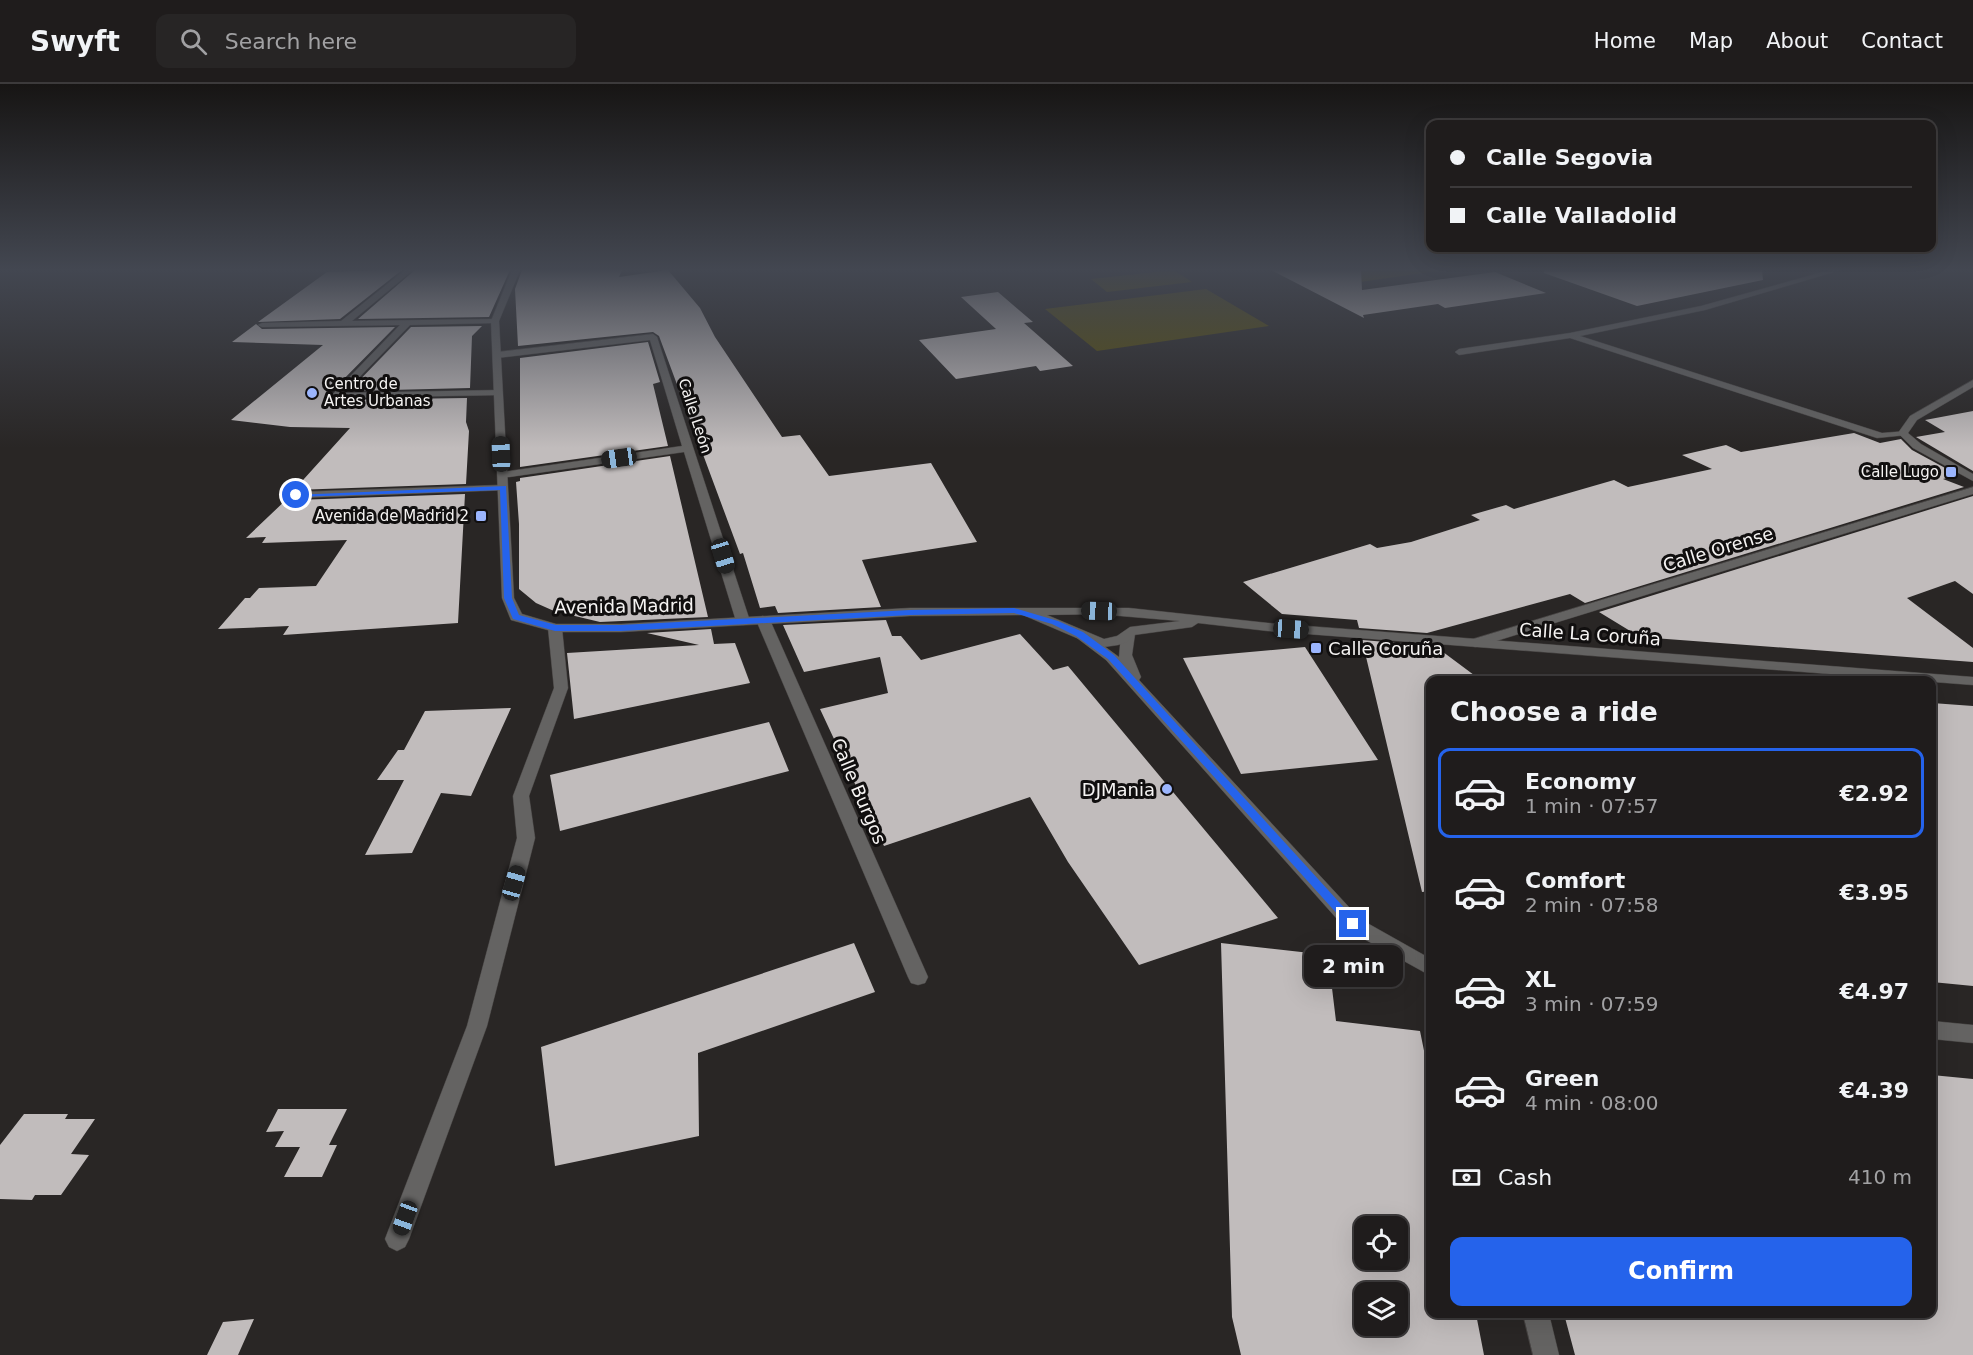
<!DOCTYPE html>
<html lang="en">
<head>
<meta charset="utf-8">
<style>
  body { margin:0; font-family:"DejaVu Sans",sans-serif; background:#272525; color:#f1f3f6; height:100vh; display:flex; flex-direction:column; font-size:22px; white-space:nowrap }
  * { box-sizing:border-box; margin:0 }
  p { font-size:20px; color:#a1a1a3 }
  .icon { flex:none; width:33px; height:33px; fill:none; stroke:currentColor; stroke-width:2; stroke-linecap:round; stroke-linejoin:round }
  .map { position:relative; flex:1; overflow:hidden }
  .details { position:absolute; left:1426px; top:592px; width:510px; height:642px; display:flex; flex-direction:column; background:#1f1c1c; border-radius:12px; box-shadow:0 6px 24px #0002,0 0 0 2px #3c3a3b }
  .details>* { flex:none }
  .guide { position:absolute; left:1426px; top:36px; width:510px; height:132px; border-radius:12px; box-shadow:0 6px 24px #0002,0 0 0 2px #3c3a3b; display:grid; align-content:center; height:132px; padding:0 24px; background:#1f1c1c }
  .fabs { position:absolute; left:1354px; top:1132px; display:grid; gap:12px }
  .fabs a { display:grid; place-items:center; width:54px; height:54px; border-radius:12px; background:#1f1c1c; box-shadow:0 6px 24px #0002,0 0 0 2px #3c3a3b; font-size:30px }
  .end { position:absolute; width:27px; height:27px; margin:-14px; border:8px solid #2563eb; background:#fff; box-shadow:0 0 0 3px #fff }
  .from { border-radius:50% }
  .bubble { position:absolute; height:42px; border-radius:12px; background:#1f1c1c; box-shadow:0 6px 24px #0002,0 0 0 2px #3c3a3b; font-size:20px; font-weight:700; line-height:42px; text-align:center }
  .car { position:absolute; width:18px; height:36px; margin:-18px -9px; border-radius:8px; box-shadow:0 0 4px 2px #0007; background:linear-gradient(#222 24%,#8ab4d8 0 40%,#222 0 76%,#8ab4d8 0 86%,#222 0) }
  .guide b { display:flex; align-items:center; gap:21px; height:57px; font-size:22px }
  .guide b+b { border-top:2px solid #3c3a3b }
  .guide i { width:15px; height:15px; background:#f1f3f6 }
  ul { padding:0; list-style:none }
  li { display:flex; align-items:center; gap:18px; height:90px; margin:0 12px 9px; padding:0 12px; border:3px solid transparent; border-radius:12px }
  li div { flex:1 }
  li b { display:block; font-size:22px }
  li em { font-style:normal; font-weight:700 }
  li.on { border-color:#2563eb }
  li>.icon { width:54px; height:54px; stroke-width:1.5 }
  h2 { padding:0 24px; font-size:27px; line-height:72px }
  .pay { display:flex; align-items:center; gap:15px; height:66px; padding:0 24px; font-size:22px }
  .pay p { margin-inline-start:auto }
  .cta { display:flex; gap:12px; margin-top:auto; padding:12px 24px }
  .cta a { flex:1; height:69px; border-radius:12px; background:#2563eb; color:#fff; font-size:24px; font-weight:700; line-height:69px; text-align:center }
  header { display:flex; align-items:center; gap:36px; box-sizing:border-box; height:84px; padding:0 30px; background:#1f1c1c; border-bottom:2px solid #3c3a3b }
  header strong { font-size:28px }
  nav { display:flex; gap:33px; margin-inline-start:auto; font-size:21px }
  .search { width:420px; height:54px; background:#272525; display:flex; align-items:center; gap:15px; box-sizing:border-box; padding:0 21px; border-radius:12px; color:#a1a1a3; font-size:22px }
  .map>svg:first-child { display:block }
  .green { fill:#594f07 }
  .building { fill:#c1bcbc; fill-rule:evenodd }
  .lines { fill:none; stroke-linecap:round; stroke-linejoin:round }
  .minor-casing { stroke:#464342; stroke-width:1 }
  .tertiary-casing { stroke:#464342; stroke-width:1 }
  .minor { fill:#646362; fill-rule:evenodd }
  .tertiary { fill:#646362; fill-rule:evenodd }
  .route { fill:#2563eb }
  .poi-dot { fill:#9bb5fd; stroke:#110f0f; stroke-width:2 }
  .labels { text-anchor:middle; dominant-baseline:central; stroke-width:6; stroke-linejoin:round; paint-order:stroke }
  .far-poi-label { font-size:15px; fill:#f6f4f3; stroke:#110f0f; text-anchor:end }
  .far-street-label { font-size:15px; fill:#f6f4f3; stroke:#110f0f }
  .street-label { font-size:18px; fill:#f6f4f3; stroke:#110f0f }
  .poi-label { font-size:18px; fill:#f6f4f3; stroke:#110f0f; text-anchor:start }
</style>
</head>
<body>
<header>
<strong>Swyft</strong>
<div class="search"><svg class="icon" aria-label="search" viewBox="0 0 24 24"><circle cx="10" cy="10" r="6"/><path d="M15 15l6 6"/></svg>Search here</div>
<nav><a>Home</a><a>Map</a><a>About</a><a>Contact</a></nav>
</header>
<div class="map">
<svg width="1973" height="1271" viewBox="0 0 1973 1271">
  <rect width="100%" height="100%" fill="#292625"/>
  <!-- green -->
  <path class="green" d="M 1174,186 L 1192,198 L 1107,208 L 1091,195 Z
    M 1326,186 L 1433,186 L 1437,187 L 1353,199 Z
    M 1206,205 L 1269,242 L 1097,267 L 1045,225 Z"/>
  <!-- building -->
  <path class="building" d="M 394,186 L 402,186 L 340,235 L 258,238 L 327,188 Z
    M 415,186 L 510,186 L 489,233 L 358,235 Z
    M 522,186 L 622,186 L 619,193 L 668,186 L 700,224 L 715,253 L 782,353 L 800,351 L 829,392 L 931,379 L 977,458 L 862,476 L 881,523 L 778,529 L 775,522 L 760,524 L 743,469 L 740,470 L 659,252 L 653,248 L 518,262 L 515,205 Z
    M 1271,186 L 1361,186 L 1362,206 L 1495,188 L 1546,209 L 1445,224 L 1438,220 L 1363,231 L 1364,234 Z
    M 1544,186 L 1762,186 L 1763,196 L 1637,222 L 1544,189 Z
    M 998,208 L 1033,238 L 1024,239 L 1073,282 L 1040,287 L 1036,282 L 956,295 L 919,256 L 996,245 L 961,213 Z
    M 256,240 L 262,245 L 395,243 L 331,308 L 331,316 L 467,314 L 466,338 L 469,347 L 466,400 L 294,406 L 350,344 L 290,343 L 231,336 L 323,261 L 232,258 Z
    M 482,242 L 472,252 L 470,304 L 349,307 L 411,243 Z
    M 648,258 L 660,298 L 653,300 L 668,362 L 520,383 L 520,274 Z
    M 1973,327 L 1973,387 L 1916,353 L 1945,348 L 1925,336 Z
    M 1854,349 L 1880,359 L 1901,355 L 1912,366 L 1958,391 L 1943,395 L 1964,403 L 1585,519 L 1570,510 L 1427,549 L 1359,544 L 1357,536 L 1282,530 L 1243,498 L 1370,460 L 1377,464 L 1411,458 L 1480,436 L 1471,431 L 1506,421 L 1514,425 L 1614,396 L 1628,403 L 1712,385 L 1682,371 L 1726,361 L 1741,368 Z
    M 670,372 L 708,533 L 600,538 L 554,527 L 536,519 L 519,505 L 519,440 L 516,398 L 520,397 L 520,394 Z
    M 465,410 L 458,539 L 283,551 L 289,542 L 218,545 L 245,514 L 250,514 L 259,504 L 316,502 L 347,456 L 262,459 L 266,453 L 246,454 L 289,413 L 296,416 Z
    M 1973,412 L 1973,510 L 1955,497 L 1907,514 L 1973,564 L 1973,578 L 1640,553 L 1599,528 Z
    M 886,536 L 892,552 L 901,552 L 921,576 L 1020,550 L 1053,586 L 1068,582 L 1278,834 L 1139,881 L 1068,778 L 1030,713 L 884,762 L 820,625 L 888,609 L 880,573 L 804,588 L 783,541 Z
    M 711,545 L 714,560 L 735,559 L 750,599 L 574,635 L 567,569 L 699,561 L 647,549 Z
    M 1362,556 L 1435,562 L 1482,597 L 1431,597 L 1431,807 L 1422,808 Z
    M 1305,563 L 1378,676 L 1241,690 L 1183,574 Z
    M 1932,619 L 1973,622 L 1973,902 L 1932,898 Z
    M 511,624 L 471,712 L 441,709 L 412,769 L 365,771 L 404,696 L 377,696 L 398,666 L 404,666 L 425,627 Z
    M 769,638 L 789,687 L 560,747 L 550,691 Z
    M 854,859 L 875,908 L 698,969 L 699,1052 L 555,1082 L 541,963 Z
    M 1221,859 L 1328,871 L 1336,937 L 1420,947 L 1431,1001 L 1431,1230 L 1476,1230 L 1484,1271 L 1241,1271 L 1232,1233 ZM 1365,1143 L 1398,1143 L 1398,1176 L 1365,1176 ZM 1365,1209 L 1398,1209 L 1398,1242 L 1365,1242 Z
    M 1932,991 L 1973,995 L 1973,1271 L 1575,1271 L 1564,1230 L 1932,1230 Z
    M 278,1025 L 347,1025 L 329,1061 L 337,1061 L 322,1093 L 284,1093 L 300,1063 L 275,1063 L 284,1047 L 266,1048 Z
    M 24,1030 L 68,1030 L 65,1035 L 95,1035 L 71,1070 L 89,1071 L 61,1111 L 35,1111 L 32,1116 L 0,1115 L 0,1061 Z
    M 254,1235 L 238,1271 L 207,1271 L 223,1238 Z"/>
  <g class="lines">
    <!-- minor casing -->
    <g class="minor-casing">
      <path id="minor" d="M 405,186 L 413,186 L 352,237 L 495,235 L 499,237 L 495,239 L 410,241 L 344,309 L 499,306 L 502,307 L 502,311 L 333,314 L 333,310 L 400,241 L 262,243 L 258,241 L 262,239 L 341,237 Z
        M 1830,186 L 1841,186 L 1705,226 L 1580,252 L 1882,349 L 1907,347 L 1907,351 L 1877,354 L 1570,254 L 1459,271 L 1455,268 L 1459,265 L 1570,249 L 1701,222 Z
        M 653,250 L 657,253 L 750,537 L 748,540 L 743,541 L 736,537 L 684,368 L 502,394 L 497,391 L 502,388 L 682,362 L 650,256 L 497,274 L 493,271 L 497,268 Z
        M 503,401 L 507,402 L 507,406 L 296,414 L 290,411 L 296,408 Z
        M 1973,403 L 1973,410 L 1480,562 L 1475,563 L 1468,559 L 1470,556 Z
        M 763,532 L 770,536 L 928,893 L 925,899 L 918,901 L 911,899 L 908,893 L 756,536 Z
        M 555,540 L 562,544 L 568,604 L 529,712 L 535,754 L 487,942 L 409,1155 L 405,1163 L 397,1167 L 389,1163 L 385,1155 L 467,942 L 517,754 L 513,712 L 554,604 L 548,544 Z
        M 1128,546 L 1135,550 L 1132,571 L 1141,593 L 1139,596 L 1360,835 L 1431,875 L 1431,892 L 1346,845 L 1106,576 L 1077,554 L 1079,551 L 1089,551 L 1119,573 L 1121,550 Z
        M 1932,937 L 1973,941 L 1973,959 L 1932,955 Z
        M 1523,1230 L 1549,1230 L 1559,1271 L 1533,1271 Z"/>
    </g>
    <!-- tertiary casing -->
    <g class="tertiary-casing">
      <path id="tertiary" d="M 512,186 L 520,186 L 499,237 L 514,514 L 522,530 L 556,540 L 621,540 L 910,524 L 1129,524 L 1268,539 L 1973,593 L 1973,601 L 1268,547 L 1198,539 L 1192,543 L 1134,551 L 1127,558 L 1118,561 L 1104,563 L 1079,555 L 1023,531 L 910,532 L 621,548 L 555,548 L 511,536 L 502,514 L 491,237 ZM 1104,530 L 1109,531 L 1180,537 L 1130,543 L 1117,552 L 1104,555 L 1047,531 Z
        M 1973,296 L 1973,303 L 1917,336 L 1908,349 L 1921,360 L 1973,390 L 1973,397 L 1913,364 L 1898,349 L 1910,332 Z"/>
    </g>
    <!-- minor -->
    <use href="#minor" class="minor"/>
    <!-- tertiary -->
    <use href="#tertiary" class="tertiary"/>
  </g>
  <!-- sky -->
  <linearGradient id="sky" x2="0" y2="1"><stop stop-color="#171514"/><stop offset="0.51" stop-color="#434751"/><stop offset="1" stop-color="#434751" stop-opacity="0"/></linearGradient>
  <rect width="1973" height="364" fill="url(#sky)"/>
  <!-- route -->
  <path class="route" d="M 506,402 L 512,514 L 519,531 L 556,541 L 621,541 L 910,526 L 1014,524 L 1058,537 L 1083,548 L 1114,571 L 1359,840 L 1358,843 L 1349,843 L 1108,575 L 1076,552 L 1052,540 L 1014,529 L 910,531 L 621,547 L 555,547 L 513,535 L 504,514 L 500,406 L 296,413 L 293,411 Z"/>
  <!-- markers -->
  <g class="poi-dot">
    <circle cx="312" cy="309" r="6"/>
    <rect x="1945" y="382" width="12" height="12" rx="3"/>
    <rect x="475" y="426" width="12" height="12" rx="3"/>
    <rect x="1310" y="558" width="12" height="12" rx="3"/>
    <circle cx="1167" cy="705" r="6"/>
  </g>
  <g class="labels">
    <!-- far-poi labels -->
    <g class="far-poi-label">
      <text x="324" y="300" text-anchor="start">Centro de<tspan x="324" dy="17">Artes Urbanas</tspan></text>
      <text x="1939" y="388">Calle Lugo</text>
      <text x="469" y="432">Avenida de Madrid 2</text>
    </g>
    <!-- far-street labels -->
    <g class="far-street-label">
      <text transform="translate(695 332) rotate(72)">Calle León</text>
    </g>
    <!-- street labels -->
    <g class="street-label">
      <text transform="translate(1718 465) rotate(-17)">Calle Orense</text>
      <text transform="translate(624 522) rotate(-1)">Avenida Madrid</text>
      <text transform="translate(1590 550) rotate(4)">Calle La Coruña</text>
      <text transform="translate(859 707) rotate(67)">Calle Burgos</text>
    </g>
    <!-- poi labels -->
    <g class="poi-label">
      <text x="1328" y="564">Calle Coruña</text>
      <text x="1155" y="705" text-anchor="end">DJMania</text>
    </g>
  </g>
</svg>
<div class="fabs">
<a><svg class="icon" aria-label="locate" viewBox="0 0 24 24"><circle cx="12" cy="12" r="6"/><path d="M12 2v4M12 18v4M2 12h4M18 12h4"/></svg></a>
<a><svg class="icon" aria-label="layers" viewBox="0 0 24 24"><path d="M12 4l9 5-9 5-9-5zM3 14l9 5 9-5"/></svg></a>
</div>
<i class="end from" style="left:296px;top:411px"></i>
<i class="end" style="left:1353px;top:840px"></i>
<div class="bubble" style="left:1304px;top:861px;width:99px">2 min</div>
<i class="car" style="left:501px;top:370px;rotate:358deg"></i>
<i class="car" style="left:619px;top:374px;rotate:262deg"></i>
<i class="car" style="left:723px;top:472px;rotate:163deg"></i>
<i class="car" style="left:1099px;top:527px;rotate:272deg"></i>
<i class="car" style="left:1291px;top:545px;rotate:94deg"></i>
<i class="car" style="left:514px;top:799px;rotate:16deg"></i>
<i class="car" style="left:405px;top:1134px;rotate:200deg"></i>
<div class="guide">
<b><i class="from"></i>Calle Segovia</b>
<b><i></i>Calle Valladolid</b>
</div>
<section class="details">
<h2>Choose a ride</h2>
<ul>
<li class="on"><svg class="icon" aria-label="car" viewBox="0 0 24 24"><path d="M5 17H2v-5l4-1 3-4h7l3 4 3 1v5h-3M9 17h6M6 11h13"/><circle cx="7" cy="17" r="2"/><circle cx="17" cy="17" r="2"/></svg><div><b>Economy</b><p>1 min · 07:57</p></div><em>€2.92</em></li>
<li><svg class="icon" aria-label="car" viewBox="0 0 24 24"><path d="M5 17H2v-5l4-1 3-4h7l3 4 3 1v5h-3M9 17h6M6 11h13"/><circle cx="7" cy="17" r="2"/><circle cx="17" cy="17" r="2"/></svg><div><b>Comfort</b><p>2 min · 07:58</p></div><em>€3.95</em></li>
<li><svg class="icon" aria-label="car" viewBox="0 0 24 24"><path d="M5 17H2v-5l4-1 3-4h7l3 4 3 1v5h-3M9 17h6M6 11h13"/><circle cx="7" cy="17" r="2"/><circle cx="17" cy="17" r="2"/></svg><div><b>XL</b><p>3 min · 07:59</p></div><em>€4.97</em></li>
<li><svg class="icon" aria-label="car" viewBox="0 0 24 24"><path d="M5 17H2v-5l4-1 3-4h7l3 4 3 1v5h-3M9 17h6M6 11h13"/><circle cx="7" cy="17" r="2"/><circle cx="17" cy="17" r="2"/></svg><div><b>Green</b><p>4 min · 08:00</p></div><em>€4.39</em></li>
</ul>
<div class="pay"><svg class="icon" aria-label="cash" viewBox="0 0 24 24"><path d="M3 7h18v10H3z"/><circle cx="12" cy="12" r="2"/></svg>Cash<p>410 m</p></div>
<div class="cta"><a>Confirm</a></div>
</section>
</div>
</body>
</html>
